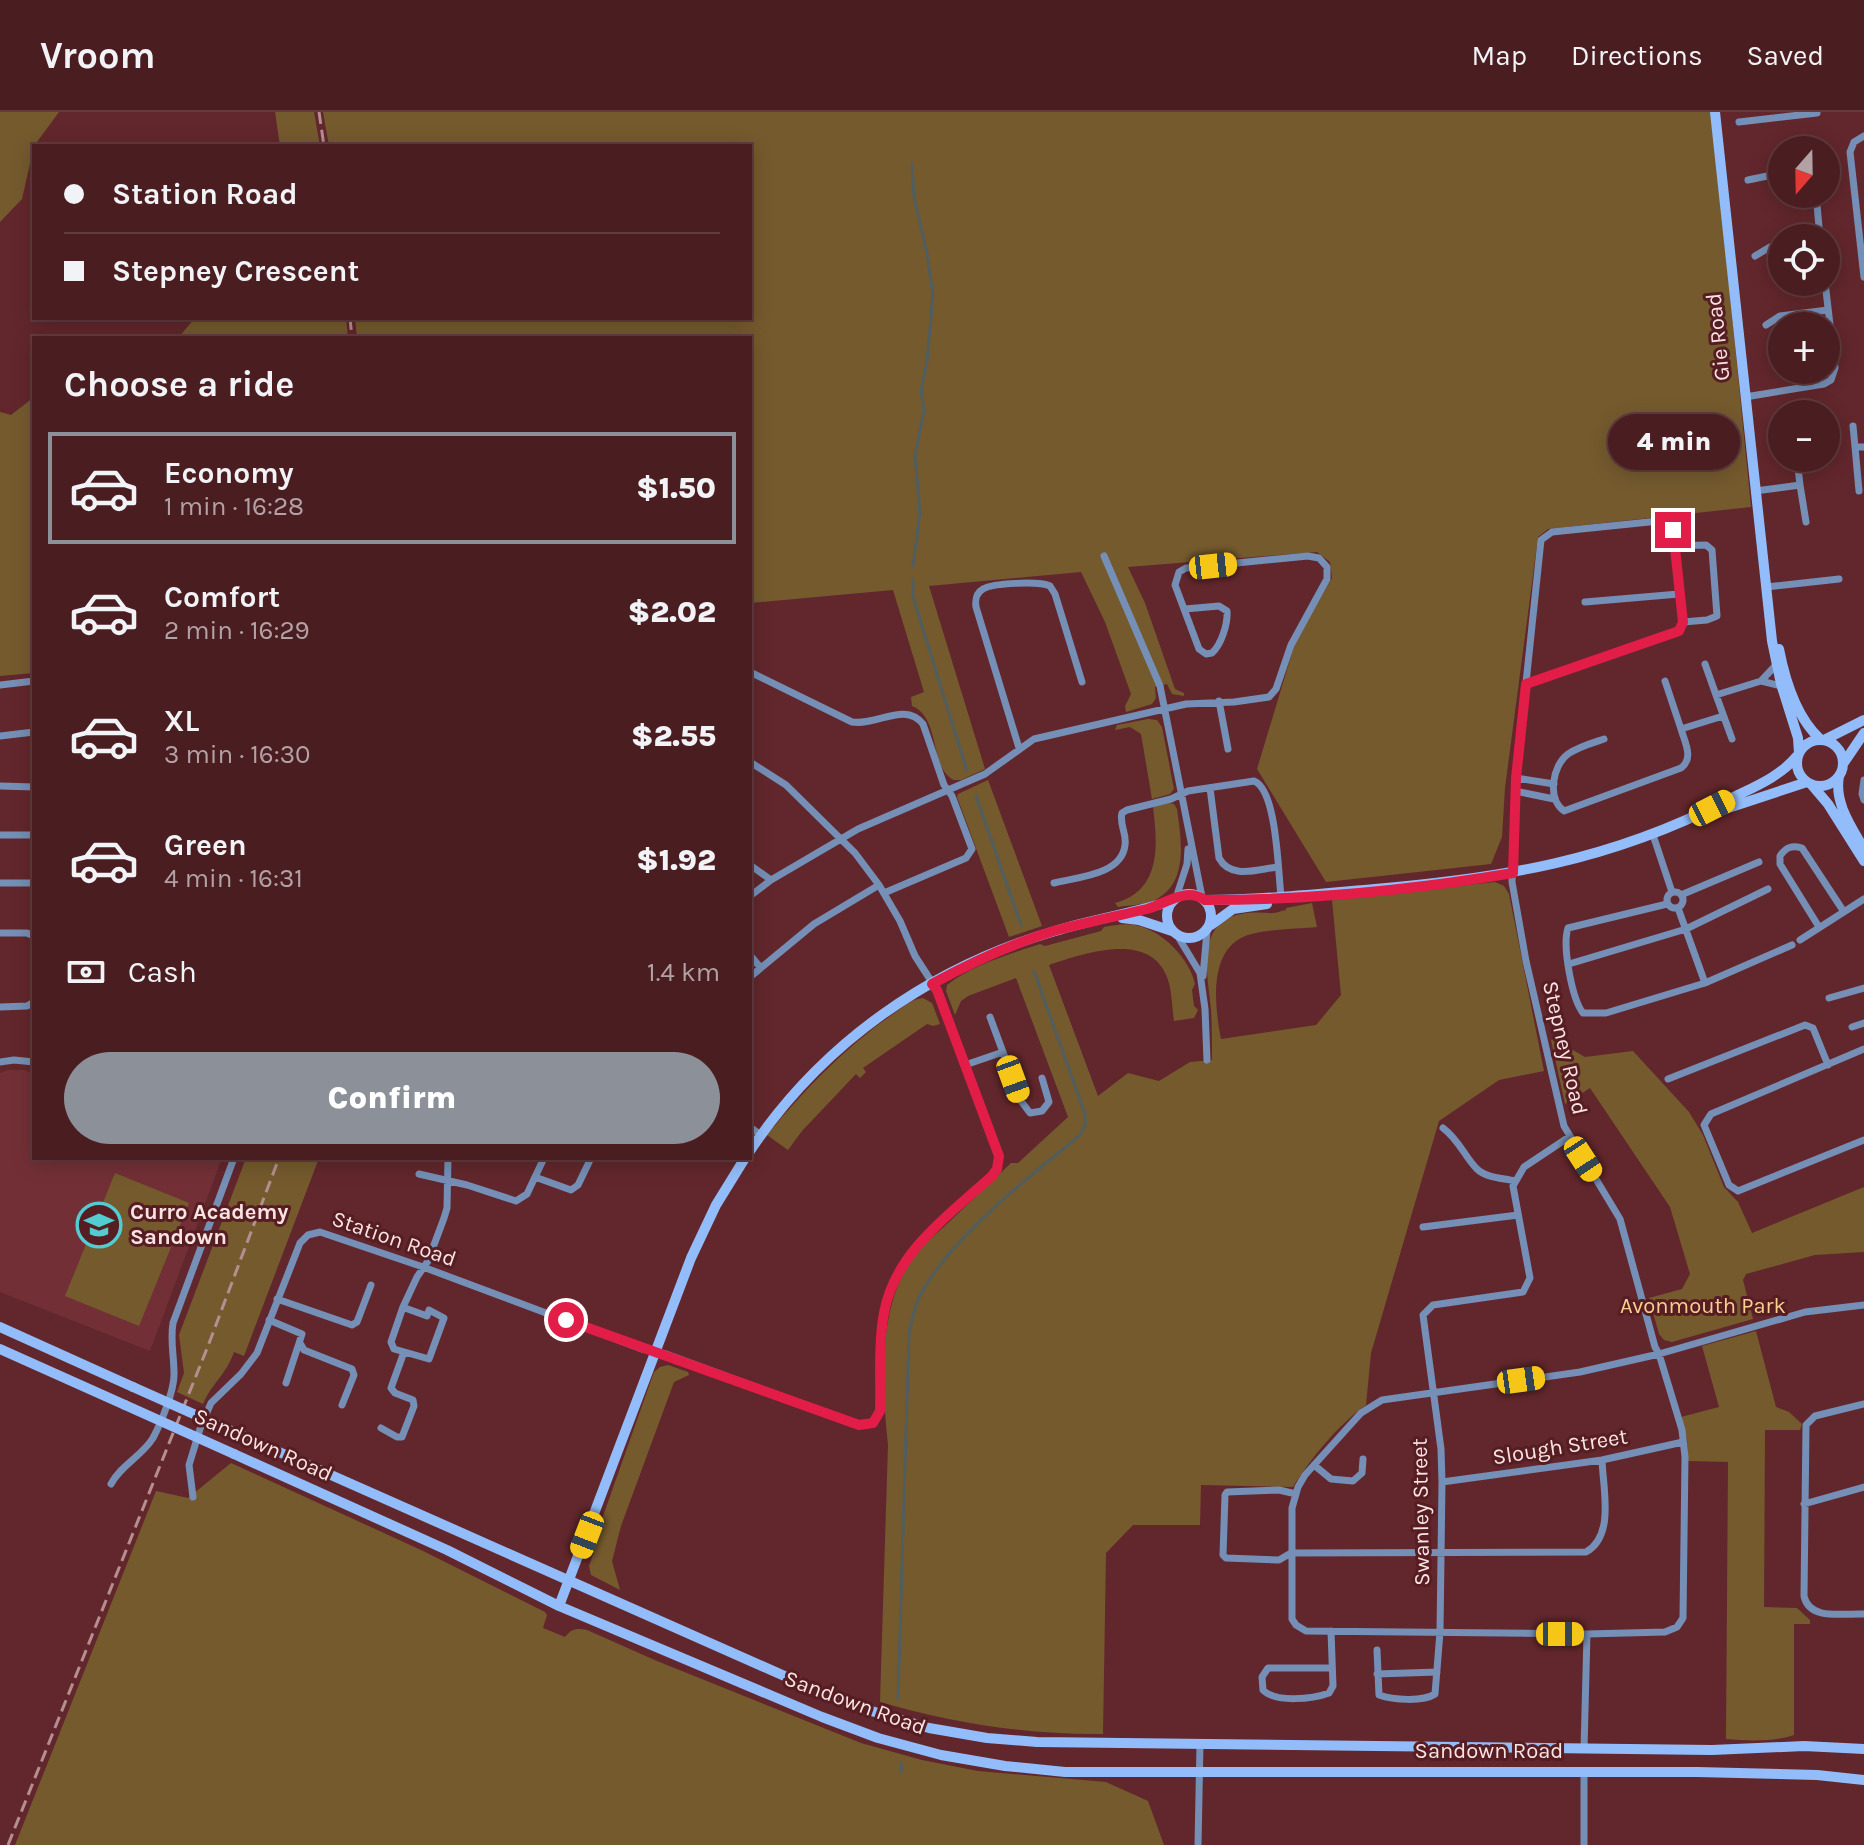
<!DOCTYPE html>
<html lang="en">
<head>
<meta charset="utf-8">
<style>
  body { margin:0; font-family:Karla,sans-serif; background:#542a2e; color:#f1f3f6; height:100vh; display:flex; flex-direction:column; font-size:30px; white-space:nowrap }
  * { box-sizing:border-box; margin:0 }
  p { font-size:26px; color:#b2a2a5 }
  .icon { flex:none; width:44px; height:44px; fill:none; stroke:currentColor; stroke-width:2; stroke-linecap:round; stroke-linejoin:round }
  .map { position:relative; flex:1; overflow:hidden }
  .side { position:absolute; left:32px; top:224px; width:720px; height:824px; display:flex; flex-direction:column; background:#4a1d21; border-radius:0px; box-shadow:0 4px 20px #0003,0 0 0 2px #613b3f }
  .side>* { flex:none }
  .top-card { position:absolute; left:32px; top:32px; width:720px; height:176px; border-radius:0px; box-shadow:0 4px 20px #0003,0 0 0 2px #613b3f; display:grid; align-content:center; height:176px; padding:0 32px; background:#4a1d21 }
  .needle { width:52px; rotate:200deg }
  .fabs { position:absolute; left:1768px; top:24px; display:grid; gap:16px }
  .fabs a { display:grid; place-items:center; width:72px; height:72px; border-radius:50%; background:#4a1d21; box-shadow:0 4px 20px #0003,0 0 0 2px #613b3f; font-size:40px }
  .end { position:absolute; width:36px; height:36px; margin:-18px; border:10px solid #e11d48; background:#fff; box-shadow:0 0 0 4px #fff }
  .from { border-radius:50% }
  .bubble { position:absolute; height:56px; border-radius:28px; background:#4a1d21; box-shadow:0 4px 20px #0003,0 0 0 2px #613b3f; font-size:26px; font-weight:800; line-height:56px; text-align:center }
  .car { position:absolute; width:24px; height:48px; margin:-24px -12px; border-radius:10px; box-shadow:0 0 6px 2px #0007; background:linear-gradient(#f5c518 24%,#345 0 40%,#f5c518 0 76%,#345 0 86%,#f5c518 0) }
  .top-card b { display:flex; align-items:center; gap:28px; height:76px; font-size:30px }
  .top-card b+b { border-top:2px solid #613b3f }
  .top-card i { width:20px; height:20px; background:#f1f3f6 }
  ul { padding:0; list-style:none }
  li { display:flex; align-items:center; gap:24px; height:112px; margin:0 16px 12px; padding:0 16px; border:4px solid transparent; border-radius:0px }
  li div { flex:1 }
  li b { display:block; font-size:30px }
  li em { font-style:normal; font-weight:800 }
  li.selected { border-color:#8c9099 }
  li>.icon { width:72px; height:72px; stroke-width:1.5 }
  h2 { padding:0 32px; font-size:36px; line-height:96px }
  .pay { display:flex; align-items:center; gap:20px; height:88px; padding:0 32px; font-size:30px }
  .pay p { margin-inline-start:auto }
  .primary-button { display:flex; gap:16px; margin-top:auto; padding:16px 32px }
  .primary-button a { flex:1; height:92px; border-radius:48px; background:#8c9099; color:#fff; font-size:32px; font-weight:800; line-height:92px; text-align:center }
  header { display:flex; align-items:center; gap:48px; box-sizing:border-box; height:112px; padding:0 40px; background:#4a1d21; border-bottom:2px solid #613b3f }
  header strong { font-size:38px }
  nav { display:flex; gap:44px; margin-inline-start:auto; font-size:28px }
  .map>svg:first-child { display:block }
  .built { fill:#723036 }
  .green { fill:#755a2e }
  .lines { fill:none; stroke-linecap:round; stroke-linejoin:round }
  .stream { stroke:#505e5f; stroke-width:3 }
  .street { stroke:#758fb6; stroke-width:7 }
  .secondary { stroke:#93bdfa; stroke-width:10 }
  .rail { stroke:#b58e90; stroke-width:3; stroke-dasharray:12 6; stroke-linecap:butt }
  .secondary-bridge { stroke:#93bdfa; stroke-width:10 }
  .route { stroke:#e11d48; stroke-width:10 }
  .labels { text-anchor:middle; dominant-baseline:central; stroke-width:6; stroke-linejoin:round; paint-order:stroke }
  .street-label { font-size:22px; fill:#fae3e3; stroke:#561d22 }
  .poi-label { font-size:22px; font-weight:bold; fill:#fae3e3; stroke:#561d22; text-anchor:start }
  .park-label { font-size:22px; fill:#f8cf8f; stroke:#561d22 }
</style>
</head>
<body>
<header>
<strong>Vroom</strong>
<nav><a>Map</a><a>Directions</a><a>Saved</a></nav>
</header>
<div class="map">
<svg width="1864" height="1733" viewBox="0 0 1864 1733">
  <rect width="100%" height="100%" fill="#62272c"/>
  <!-- built -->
  <path class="built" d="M 8,958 L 24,958 L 34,962 L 34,1046 L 222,1046 L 150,1239 L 0,1180 L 0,961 Z"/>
  <!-- green -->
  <path class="green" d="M 0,0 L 59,0 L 34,34 L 22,87 L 0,110 Z
    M 275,0 L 314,0 L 320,34 L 280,34 Z
    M 323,0 L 1712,0 L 1751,395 L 1548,417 L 1538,425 L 1505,676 L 1502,725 L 1491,752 L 1326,770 L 1257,657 L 1295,531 L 1332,466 L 1330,450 L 1317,440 L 1128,455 L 1145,491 L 1175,577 L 1184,581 L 1184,584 L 1172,582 L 1167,572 L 1155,575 L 1156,586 L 1152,592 L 1126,600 L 1125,594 L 1131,582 L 1105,510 L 1081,460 L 929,474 L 985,657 L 961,668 L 954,668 C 929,657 941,605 912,594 L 911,585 L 924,580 L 893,478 L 750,491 L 750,226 L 357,226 L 355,206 L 750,206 L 750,34 L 329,34 Z
    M 195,206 L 346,206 L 348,226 L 178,226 Z
    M 34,285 L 34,561 L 0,564 L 0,300 L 11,303 Z
    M 1148,607 L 1157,608 L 1162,615 L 1174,677 L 1170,682 L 1152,687 L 1141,622 L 1130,615 L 1115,618 L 1117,613 Z
    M 988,668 L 1042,814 L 1009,825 L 957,685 L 958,682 Z
    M 1168,691 L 1174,692 L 1177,697 C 1181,727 1189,769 1157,787 C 1146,793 1130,793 1118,795 L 1115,791 C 1161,779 1158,734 1153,695 Z
    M 1495,770 L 1504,774 L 1509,782 L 1544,959 L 1499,968 L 1439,1009 L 1371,1241 L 1366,1293 C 1338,1313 1311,1346 1293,1375 L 1201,1373 L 1200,1413 L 1133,1413 L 1106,1441 L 1103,1622 C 1027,1623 953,1611 880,1590 L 888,1333 C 882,1275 877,1195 913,1146 C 922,1133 936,1122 948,1111 C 969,1091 990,1071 1011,1051 L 1018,1051 L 1068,1005 L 1016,866 L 968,884 L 961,889 L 955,903 L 946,879 L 947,873 C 972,853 1010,842 1040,832 L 1045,834 L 1101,819 L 1104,815 C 1114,813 1125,811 1135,813 C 1162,818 1190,847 1195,872 L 1192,878 L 1194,894 L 1198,898 L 1194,906 L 1174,909 C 1172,895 1172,878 1167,865 C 1149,818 1082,842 1049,853 L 1098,984 L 1128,961 L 1159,969 L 1190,950 L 1212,948 C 1212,931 1212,914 1211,898 C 1209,871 1196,821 1229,806 C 1240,800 1257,800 1269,801 C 1276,802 1279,799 1286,798 L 1286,796 L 1312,791 L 1317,815 C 1297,817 1260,817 1243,825 C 1208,841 1215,896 1221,927 L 1316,913 L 1341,883 L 1332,788 Z
    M 923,886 L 932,891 L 940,912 L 933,914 L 927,912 L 863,956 L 866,960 L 860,966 L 856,962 L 802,1019 L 788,1038 L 767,1023 C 805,977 846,934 896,900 C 904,894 912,887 923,886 Z
    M 1554,927 L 1585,945 L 1633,939 L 1689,1000 L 1703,1023 L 1724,1075 L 1738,1090 L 1752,1121 L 1864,1075 L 1864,1140 L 1815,1143 L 1746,1162 L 1743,1168 L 1753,1207 L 1672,1230 L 1664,1228 L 1659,1222 L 1649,1186 L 1682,1177 L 1690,1162 L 1670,1095 L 1590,976 L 1565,992 L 1551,928 Z
    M 246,1046 L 319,1046 L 244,1244 L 234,1240 C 226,1263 212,1271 203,1292 L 177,1280 L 184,1261 L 179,1223 Z
    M 115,1061 L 189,1091 L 139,1214 L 65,1184 Z
    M 1756,1219 L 1776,1295 L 1789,1300 L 1802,1312 L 1800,1318 L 1765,1318 L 1764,1495 L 1797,1496 L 1810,1508 L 1810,1512 L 1794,1512 L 1794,1623 C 1774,1630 1747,1629 1726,1627 L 1728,1350 L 1688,1349 L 1687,1328 L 1681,1305 L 1719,1295 L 1702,1234 Z
    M 668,1253 L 688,1260 L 689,1263 L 674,1270 L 621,1414 L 612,1449 L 620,1478 L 591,1463 L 589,1454 L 594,1440 L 591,1438 L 654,1260 L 660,1255 Z
    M 231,1351 L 421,1438 L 545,1500 L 547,1503 L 543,1516 L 565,1525 C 572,1517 575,1516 587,1518 L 657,1549 L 861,1631 L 922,1648 L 978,1659 L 1106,1670 L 1148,1689 L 1164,1733 L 15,1733 L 156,1379 L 188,1386 Z"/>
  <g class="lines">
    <!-- stream -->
    <path class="stream" d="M 912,52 L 914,86 L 926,135 L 933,183 L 927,250 L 921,278 L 924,298 L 915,344 L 920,400 L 913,454
      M 913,467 L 913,485 L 967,659
      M 976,684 L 1021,813
      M 898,1587 L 909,1221 C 912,1210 914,1196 919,1186 C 947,1128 1029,1065 1079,1024 L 1085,1014 L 1085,1002 L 1034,859
      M 901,1660 L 901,1651"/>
    <!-- street -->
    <path class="street" d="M 1739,10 L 1817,1
      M 1864,24 L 1854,30 L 1850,40 L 1864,165
      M 1748,68 L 1782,61
      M 1816,82 L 1820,126
      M 1755,144 L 1770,135 L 1782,133
      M 1766,213 L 1780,204 L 1828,198
      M 1745,285 L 1824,272 L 1831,268 L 1835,256 L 1825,170
      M 1853,314 L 1855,335
      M 1797,346 L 1800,373
      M 1755,379 L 1800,373 L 1806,410
      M 1859,379 L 1855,335 L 1864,335
      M 1674,434 L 1706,433 L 1712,438 L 1717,504 L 1707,508 L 1683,510
      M 1104,444 L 1160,574 L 1202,785
      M 1766,475 L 1839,467
      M 1585,490 L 1679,482
      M 1705,552 L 1716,583 L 1761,569 L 1781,574
      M 750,560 L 852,610 C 877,614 905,589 923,612 L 944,673 L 952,684 L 972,737 L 966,746 L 884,781
      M 1665,569 L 1681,617
      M 1761,569 L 1776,553
      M 1526,572 L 1679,519 L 1683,510 L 1673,422 L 1669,413 L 1659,409 L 1552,420 L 1541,428 L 1516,666 L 1512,770 L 1526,849 L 1564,1014 L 1620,1107 L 1655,1235 L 1659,1242 L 1682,1318 L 1685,1345 L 1683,1506 L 1677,1515 L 1665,1520 L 1587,1522 L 1306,1519 L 1296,1513 L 1292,1507 L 1292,1396 L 1298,1375 L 1305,1363 L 1361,1301 L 1382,1288 L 1580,1260 L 1659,1242 L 1805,1200 L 1864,1193
      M 0,573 L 34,569
      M 1716,583 L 1732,627
      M 1219,589 L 1228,637
      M 0,624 L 34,620
      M 1604,627 C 1592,631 1578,635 1568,642 C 1552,654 1547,687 1564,699 L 1681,656 C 1694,646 1685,631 1681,617 L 1723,604
      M 1019,636 L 976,495 C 975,487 976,481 983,477 C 993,471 1039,469 1050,474 L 1055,482 L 1082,570
      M 1516,666 L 1554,672
      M 1864,668 L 1862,682 L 1864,688
      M 0,674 L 34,675
      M 1210,676 L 1219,746 C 1231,768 1258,757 1278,755
      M 1515,679 L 1554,687
      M 0,723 L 34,723
      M 1653,723 L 1672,780
      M 750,753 L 771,768
      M 0,771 L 34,771
      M 1054,771 C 1077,765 1122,763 1125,733 C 1127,722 1119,712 1122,701 L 1127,698 L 1171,687 L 1188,679 L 1254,669 C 1277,678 1278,760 1281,784
      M1667 788a8 8 0 1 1 16 0a8 8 0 1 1-16 0Z
      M 1681,783 L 1759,750
      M 750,784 L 771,768 L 858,717 L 985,662 L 1034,627 L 1186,592 L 1234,590 L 1269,585 L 1276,577 L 1291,533 L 1327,467 L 1327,455 L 1319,446 L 1308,444 L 1186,456 L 1179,460 L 1175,473 L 1199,537 L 1206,542 L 1212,541 C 1221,533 1228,512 1227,499 L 1219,494 L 1185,497
      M 1176,786 L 1187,752 L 1188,737
      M 1667,792 L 1568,816 C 1562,834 1572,887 1583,901 L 1606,901 L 1705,871 L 1678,796
      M 1819,815 L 1780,752 L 1780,744 C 1786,735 1792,733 1802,736 L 1844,800
      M 0,821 L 27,821 L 34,824
      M 1177,823 L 1200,861 L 1205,897 L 1207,948
      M 1800,828 L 1864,787
      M 750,843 L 760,855
      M 1569,852 L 1686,817 L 1768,777
      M 1203,864 L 1207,819
      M 750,865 L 814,812 L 879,773
      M 1705,871 L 1792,833
      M 1829,886 L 1864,876
      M 0,895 L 27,894 L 34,890
      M 990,905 L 1021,989 L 1030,1001 L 1042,999 L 1049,990 L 1042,966
      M 1852,915 L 1864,911
      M 1864,937 L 1711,1002 L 1704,1013 L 1729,1073 L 1738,1079 L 1864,1028
      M 0,950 L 14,948 L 34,950
      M 965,953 L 1003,940
      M 1668,967 L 1805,913 L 1813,916 L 1828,953
      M 750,1015 L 761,1023
      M 1443,1016 C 1460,1029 1464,1044 1477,1057 C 1486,1066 1503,1066 1515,1069
      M 419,1062 L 467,1073 L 516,1089 L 527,1082 L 544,1046
      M 535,1065 L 571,1078 L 578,1073 L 591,1046
      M 1423,1115 L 1518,1103
      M 277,1187 L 352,1213 L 357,1210 L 371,1173
      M 405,1196 L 427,1204 L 429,1198 L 444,1206 L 429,1247 L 394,1237 L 391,1230 L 403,1195 L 417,1165 L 428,1149 L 444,1106 L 447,1096 L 448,1046
      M 269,1208 L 302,1222 L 286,1271
      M 300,1231 L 304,1238 L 352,1257 L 354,1263 L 342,1293
      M 1864,1292 L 1815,1304 L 1806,1313 L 1804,1484 C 1809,1509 1844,1501 1864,1502
      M 381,1316 L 397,1325 L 402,1325 L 414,1294 L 413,1288 L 395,1281 L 391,1276 L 404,1240
      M 1314,1353 L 1331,1367 L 1353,1369 L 1362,1361 L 1363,1347
      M 1442,1370 L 1602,1348 L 1683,1330
      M 111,1372 C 121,1353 142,1344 153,1326 C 161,1311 175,1277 174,1261 C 174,1243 170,1229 173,1211 L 234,1046
      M 1296,1382 L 1279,1378 L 1227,1380 L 1225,1383 L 1223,1443 L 1226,1446 L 1279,1448 L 1291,1441 L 1586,1440 C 1615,1424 1603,1377 1602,1348
      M 193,1385 L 189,1353 L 200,1317 L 211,1291 L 241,1262 L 257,1241 L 300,1131 L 308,1123 L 320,1120 L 423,1155 L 642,1237 L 666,1242 L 859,1313 C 870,1314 877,1310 880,1299 C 881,1267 879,1233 884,1201 C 895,1140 949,1103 992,1064 L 997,1057 L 999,1044 L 937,878 L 915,844 L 900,809 L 879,773 L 855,741 L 786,673 L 750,650
      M 1804,1392 L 1864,1375
      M 1331,1519 L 1333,1574 L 1329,1581 C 1313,1587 1275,1591 1263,1578 L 1262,1565 L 1268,1556 L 1332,1556
      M 1377,1538 L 1379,1583 C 1393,1588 1423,1590 1435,1582 L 1440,1520 L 1442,1370 L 1441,1337 L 1423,1203 L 1433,1193 L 1523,1180 L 1530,1166 L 1513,1074 L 1524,1055 L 1569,1025
      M 1377,1562 L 1437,1560
      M 1584,1637 L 1587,1522
      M 1584,1660 L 1584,1733
      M 1198,1733 L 1200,1632"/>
    <!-- secondary -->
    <path class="secondary" d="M 1715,0 L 1772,529 L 1781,572 L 1798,626 L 1799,641
      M 1779,537 C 1785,568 1796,605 1820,627
      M1797 651a23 23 0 1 1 46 0a23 23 0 1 1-46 0Z
      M 1824,628 L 1864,608
      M 1843,652 L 1864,621
      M 1839,664 C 1834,691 1851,714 1864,737
      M 1811,672 L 1828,692 L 1864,749
      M 1707,703 L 1807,670
      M1167 804a22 22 0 1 1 44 0a22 22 0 1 1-44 0Z
      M 1205,788 C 1262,788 1318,782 1375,777 C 1503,766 1609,749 1726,689 C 1751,676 1779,666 1797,644
      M 1122,806 L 1139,808 L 1172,819
      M 1211,813 L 1233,797 L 1267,792
      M 750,1039 C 822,931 931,855 1055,819 C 1094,807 1135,801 1174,788
      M 0,1215 L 133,1275
      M 0,1237 L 125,1293
      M 243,1324 L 825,1582 L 868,1598 L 929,1616 L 987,1626 L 1037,1630 L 1712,1638 L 1804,1634 L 1864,1637
      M 234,1342 L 447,1438 L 559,1494 L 822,1605 L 878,1626 L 941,1643 L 1005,1654 L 1065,1660 L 1697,1660 L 1817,1663 L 1864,1668
      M 559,1494 L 691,1146 L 716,1093 L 745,1046"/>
    <!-- rail -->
    <path class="rail" d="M 319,0 L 324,34
      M 350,206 L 352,226
      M 8,1733 L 208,1234 L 279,1046"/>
    <!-- secondary-bridge -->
    <path class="secondary-bridge" d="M 133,1275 L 243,1324
      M 125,1293 L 234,1342"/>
  </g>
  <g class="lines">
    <!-- route -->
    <path class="route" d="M 566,1208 L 859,1313 L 873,1311 L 880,1299 C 881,1267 878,1233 884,1201 C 895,1140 949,1103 992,1064 L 997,1057 L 999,1044 L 937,878 L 932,872 C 972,850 1013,831 1057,818 C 1087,810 1117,804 1147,797 C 1167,791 1186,775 1205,788 C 1306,788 1413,778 1513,761 L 1516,666 L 1526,572 L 1679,519 L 1683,510 L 1673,418"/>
  </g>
  <!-- icons -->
  <defs>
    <g id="school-ring" transform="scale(2.3)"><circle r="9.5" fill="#561d22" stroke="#52ccd0" stroke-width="1.5"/><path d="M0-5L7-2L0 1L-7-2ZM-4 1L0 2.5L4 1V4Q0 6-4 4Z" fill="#52ccd0"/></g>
  </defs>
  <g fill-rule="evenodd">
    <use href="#school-ring" x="99" y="1113"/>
  </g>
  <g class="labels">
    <!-- street labels -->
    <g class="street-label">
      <text transform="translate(1718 225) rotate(-96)">Gie Road</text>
      <text transform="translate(1565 936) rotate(77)">Stepney Road</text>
      <text transform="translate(394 1127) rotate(19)">Station Road</text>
      <text transform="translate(263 1333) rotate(24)">Sandown Road</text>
      <text transform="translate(1560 1335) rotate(-9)">Slough Street</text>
      <text transform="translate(1421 1400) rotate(-91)">Swanley Street</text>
      <text transform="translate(855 1591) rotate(20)">Sandown Road</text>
      <text x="1489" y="1639">Sandown Road</text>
    </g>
    <!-- poi labels -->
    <g class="poi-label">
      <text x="130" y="1100">Curro Academy<tspan x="130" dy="25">Sandown</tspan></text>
    </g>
    <!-- park labels -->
    <g class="park-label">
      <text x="1703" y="1194">Avonmouth Park</text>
    </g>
  </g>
</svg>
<div class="fabs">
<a><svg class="needle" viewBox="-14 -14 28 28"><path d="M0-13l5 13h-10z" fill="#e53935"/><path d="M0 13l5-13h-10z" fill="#b2a2a5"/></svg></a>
<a><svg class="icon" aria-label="locate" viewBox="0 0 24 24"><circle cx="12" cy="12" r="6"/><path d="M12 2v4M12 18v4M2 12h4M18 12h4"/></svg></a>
<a>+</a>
<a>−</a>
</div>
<i class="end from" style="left:566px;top:1208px"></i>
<i class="end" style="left:1673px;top:418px"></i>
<div class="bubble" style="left:1608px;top:302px;width:132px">4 min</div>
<i class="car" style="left:1213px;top:454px;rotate:84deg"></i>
<i class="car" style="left:1712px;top:696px;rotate:63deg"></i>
<i class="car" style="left:1013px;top:967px;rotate:160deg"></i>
<i class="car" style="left:1583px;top:1047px;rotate:147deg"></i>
<i class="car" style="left:1521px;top:1268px;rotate:82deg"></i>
<i class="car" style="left:587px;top:1423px;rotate:201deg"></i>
<i class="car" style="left:1560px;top:1522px;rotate:90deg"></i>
<div class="top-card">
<b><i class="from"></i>Station Road</b>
<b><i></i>Stepney Crescent</b>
</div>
<section class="side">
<h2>Choose a ride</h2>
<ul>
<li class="selected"><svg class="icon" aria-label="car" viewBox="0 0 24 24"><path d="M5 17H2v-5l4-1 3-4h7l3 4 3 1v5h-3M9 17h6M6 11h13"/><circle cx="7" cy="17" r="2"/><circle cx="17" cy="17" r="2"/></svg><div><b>Economy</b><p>1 min · 16:28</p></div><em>$1.50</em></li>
<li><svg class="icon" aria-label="car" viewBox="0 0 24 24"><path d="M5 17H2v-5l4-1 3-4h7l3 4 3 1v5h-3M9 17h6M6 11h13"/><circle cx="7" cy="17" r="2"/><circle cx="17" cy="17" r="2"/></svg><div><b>Comfort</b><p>2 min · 16:29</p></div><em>$2.02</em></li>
<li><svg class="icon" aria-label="car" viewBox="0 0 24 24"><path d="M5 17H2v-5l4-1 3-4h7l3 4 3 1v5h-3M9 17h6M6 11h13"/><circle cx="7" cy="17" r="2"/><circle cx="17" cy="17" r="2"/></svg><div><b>XL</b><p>3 min · 16:30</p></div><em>$2.55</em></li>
<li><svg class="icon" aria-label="car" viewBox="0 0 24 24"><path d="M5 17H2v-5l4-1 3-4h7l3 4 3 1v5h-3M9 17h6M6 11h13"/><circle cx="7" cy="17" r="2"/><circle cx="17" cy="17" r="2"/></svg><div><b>Green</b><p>4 min · 16:31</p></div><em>$1.92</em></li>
</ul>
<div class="pay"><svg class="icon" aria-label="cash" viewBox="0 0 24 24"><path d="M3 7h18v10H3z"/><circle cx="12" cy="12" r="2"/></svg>Cash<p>1.4 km</p></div>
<div class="primary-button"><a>Confirm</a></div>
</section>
</div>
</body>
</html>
